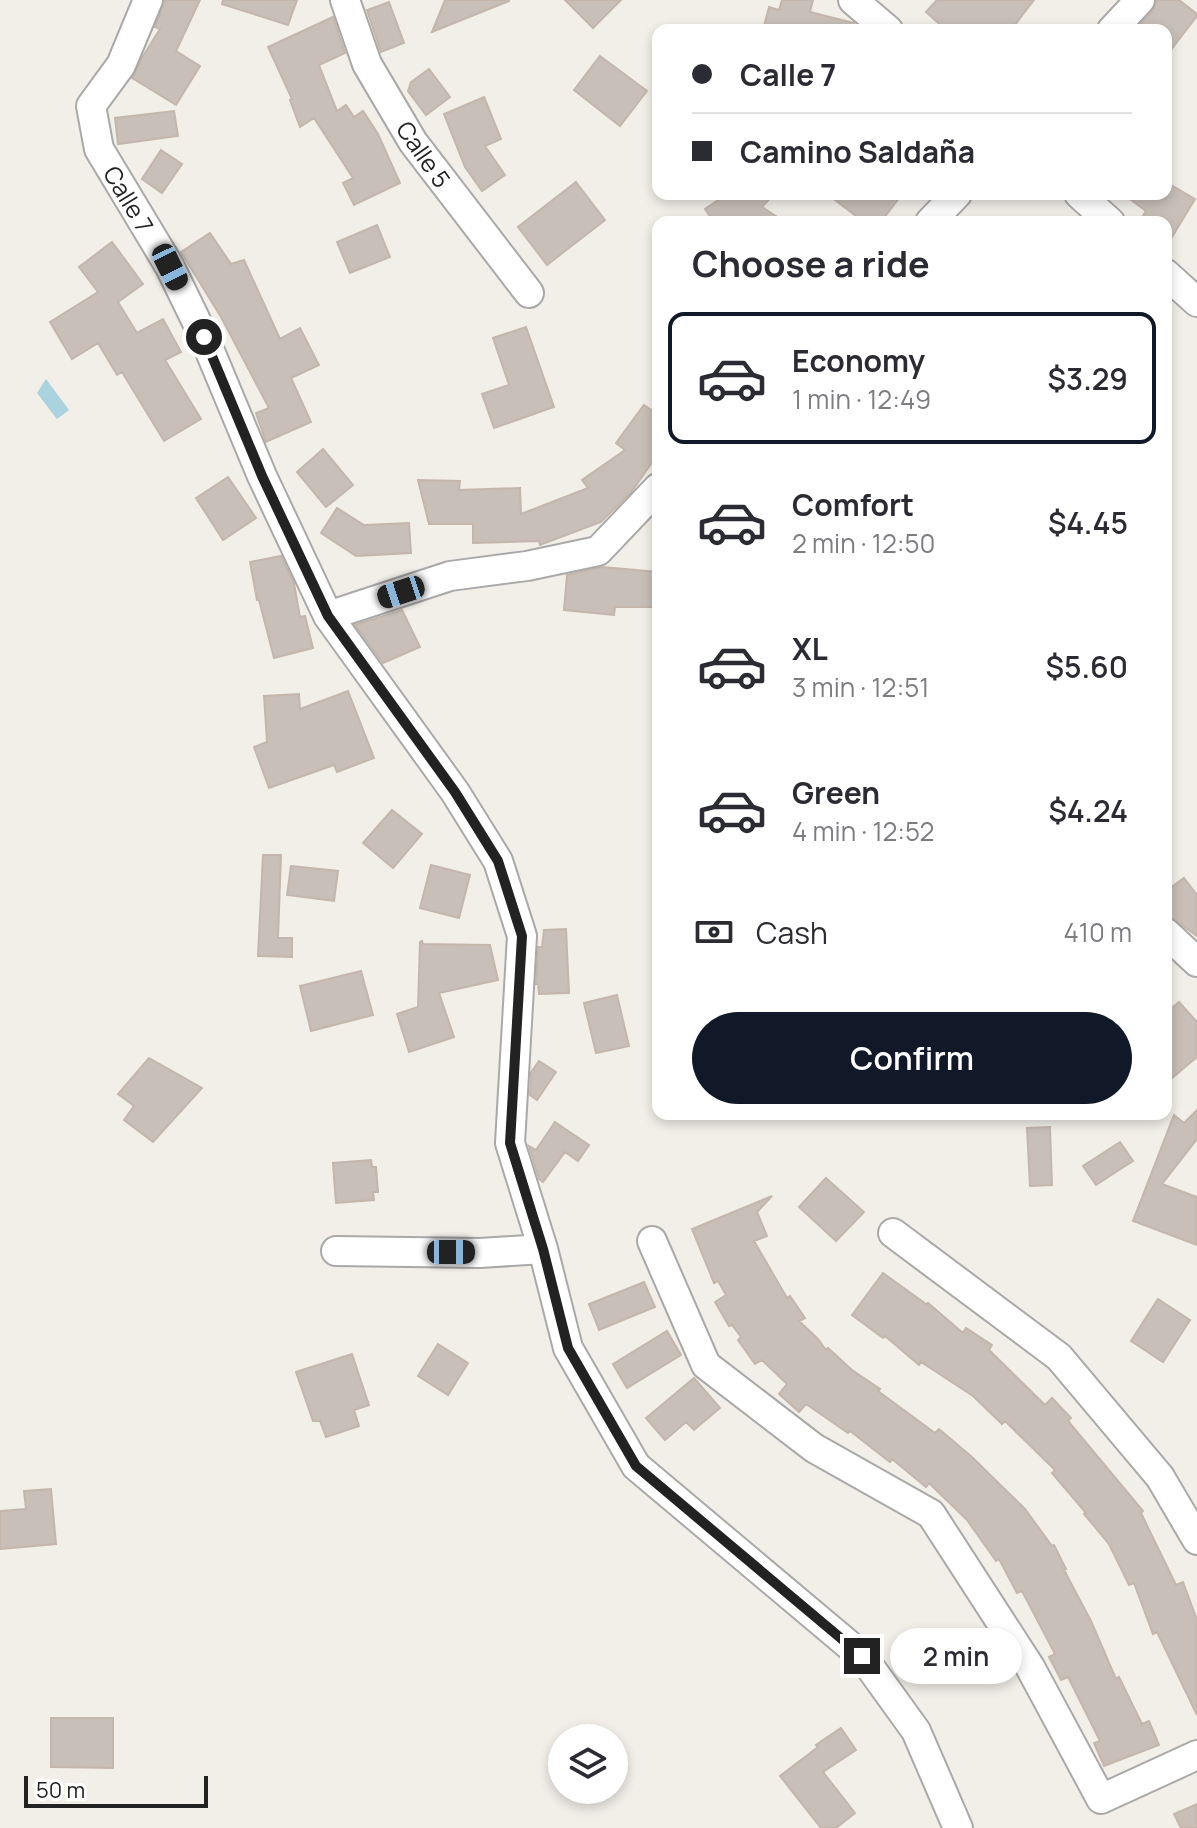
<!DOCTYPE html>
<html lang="en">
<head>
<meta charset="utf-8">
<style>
  body { margin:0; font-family:Manrope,sans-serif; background:#f7f7f7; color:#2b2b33; height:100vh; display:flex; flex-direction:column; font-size:30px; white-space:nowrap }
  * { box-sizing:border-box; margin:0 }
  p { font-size:26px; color:#7c7c81 }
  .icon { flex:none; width:44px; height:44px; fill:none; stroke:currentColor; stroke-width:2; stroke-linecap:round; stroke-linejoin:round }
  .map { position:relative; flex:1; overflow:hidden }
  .details { position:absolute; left:652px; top:216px; width:520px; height:904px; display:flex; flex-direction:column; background:#fff; border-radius:16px; box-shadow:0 4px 12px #0003 }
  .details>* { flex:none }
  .guide { position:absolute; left:652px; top:24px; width:520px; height:176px; border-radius:16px; box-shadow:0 4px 12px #0003; display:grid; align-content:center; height:176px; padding:0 40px; background:#fff }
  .tools { position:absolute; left:548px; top:1724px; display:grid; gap:16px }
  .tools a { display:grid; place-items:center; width:80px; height:80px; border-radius:50%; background:#fff; box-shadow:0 4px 12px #0003; font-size:40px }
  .scale { position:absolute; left:24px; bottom:20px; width:184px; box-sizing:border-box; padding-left:8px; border:4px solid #222; border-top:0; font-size:22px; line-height:28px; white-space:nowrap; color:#222; -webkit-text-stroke:6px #fff; paint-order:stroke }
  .end { position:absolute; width:36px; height:36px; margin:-18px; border:10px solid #222; background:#fff; box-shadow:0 0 0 4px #fff }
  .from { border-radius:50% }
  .bubble { position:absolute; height:56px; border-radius:28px; background:#fff; box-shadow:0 4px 12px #0003; font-size:26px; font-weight:600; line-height:56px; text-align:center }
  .car { position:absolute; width:24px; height:48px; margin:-24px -12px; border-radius:10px; box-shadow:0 0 6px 2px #0007; background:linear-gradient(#222 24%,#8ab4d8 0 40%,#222 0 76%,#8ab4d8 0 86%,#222 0) }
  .guide b { display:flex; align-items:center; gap:28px; height:76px; font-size:30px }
  .guide b+b { border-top:2px solid #e1e1e2 }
  .guide i { width:20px; height:20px; background:#2b2b33 }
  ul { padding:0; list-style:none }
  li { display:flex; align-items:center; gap:24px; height:132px; margin:0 16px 12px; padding:0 24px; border:4px solid transparent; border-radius:16px }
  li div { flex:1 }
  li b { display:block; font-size:30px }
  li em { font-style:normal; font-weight:600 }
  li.on { border-color:#111827 }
  li>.icon { width:72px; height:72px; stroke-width:1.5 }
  h2 { padding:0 40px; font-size:36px; line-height:96px }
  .pay { display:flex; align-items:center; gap:20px; height:88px; padding:0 40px; font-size:30px }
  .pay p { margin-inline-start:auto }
  .cta { display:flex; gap:16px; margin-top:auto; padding:16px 40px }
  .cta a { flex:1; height:92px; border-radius:48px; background:#111827; color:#fff; font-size:32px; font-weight:600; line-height:92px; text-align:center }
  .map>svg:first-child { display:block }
  .water { fill:#aad3df }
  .building { fill:#c7bfb8; stroke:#c4b6ab; stroke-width:2 }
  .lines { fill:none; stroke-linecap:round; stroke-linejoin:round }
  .minor-casing { stroke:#a9a9a9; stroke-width:32 }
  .minor { stroke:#fff; stroke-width:28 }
  .route { stroke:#222; stroke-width:10 }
  .labels { text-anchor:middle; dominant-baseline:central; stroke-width:8; stroke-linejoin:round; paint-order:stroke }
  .street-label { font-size:24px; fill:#222; stroke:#fff }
</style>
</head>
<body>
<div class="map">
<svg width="1197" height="1828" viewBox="0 0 1197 1828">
  <rect width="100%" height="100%" fill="#f2efe9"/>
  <!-- water -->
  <path class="water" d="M 46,379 L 69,410 L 57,419 L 37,393 Z"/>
  <!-- building -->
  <path class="building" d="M 165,0 L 200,0 L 176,51 L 200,66 L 176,105 L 132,78 L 143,56 L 160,29 L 155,27 Z
    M 223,0 L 297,0 L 288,25 L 222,4 Z
    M 445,0 L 509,0 L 509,1 L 432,32 Z
    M 565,0 L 621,0 L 593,28 Z
    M 782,0 L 813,0 L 810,12 L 854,23 L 854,30 L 763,30 L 769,7 L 779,10 Z
    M 937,0 L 1034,0 L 1011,30 L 946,30 L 926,12 Z
    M 1157,0 L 1179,0 L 1197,14 L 1197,16 L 1166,56 L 1166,30 L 1135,30 L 1153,11 Z
    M 389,2 L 404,43 L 381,52 L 367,10 Z
    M 333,17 L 345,53 L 319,65 L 337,111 L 346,105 L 354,117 L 363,111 L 378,134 L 400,183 L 354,205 L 343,183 L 353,178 L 314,118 L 300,127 L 290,100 L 292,99 L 268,47 Z
    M 600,56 L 647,91 L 620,126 L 574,90 Z
    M 429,69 L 450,97 L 426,115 L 408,91 L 411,82 Z
    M 484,97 L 501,139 L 485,146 L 505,175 L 482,191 L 465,167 L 444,114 Z
    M 174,111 L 178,136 L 118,144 L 115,118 Z
    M 161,150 L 182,164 L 162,193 L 142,179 Z
    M 576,182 L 605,220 L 547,265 L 518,227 Z
    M 1166,182 L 1195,199 L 1166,247 L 1166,222 L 1139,222 L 1146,211 L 1123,194 L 1166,194 Z
    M 727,194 L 774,194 L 762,207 L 785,222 L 714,222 L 705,209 Z
    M 827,194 L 902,194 L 881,222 L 864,222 Z
    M 377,225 L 390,257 L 350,273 L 337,242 Z
    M 210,233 L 231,264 L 244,260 L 280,339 L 300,328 L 319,365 L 291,378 L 311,422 L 266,442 L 256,413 L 269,408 L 221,317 L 181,252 Z
    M 112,242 L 143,284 L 118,302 L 137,333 L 163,319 L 181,352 L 165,360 L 201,419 L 164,441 L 122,372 L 117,375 L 98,343 L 72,359 L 50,322 L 98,292 L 79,267 Z
    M 526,327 L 554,407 L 494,428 L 482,394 L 509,385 L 493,338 Z
    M 644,405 L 658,415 L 658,454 L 632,491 L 601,522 L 540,545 L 539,541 L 473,543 L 473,524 L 429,524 L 418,480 L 460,481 L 459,490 L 520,488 L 521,514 L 588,488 L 582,480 L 625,450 L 616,443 Z
    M 323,449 L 353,485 L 326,507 L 297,472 Z
    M 228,477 L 256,518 L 223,540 L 196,498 Z
    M 337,508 L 364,525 L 409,523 L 411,553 L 356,556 L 321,533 Z
    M 281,556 L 294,583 L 300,617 L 305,616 L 313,648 L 274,658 L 259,600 L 257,600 L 250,562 Z
    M 602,567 L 658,572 L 658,607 L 615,607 L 614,615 L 564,610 L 567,575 Z
    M 402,610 L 420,647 L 383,663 L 355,625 Z
    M 348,691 L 374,758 L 337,772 L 334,765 L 269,788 L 254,747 L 267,742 L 264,696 L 299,694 L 300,709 Z
    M 392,810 L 422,834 L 393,868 L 363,843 Z
    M 263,855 L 281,855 L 278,938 L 292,938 L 292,957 L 258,956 Z
    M 431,865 L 470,875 L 459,918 L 420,908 Z
    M 291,866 L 338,871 L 334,901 L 287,895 Z
    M 1184,878 L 1197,895 L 1197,936 L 1171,917 L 1166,910 L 1166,891 Z
    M 566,929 L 569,993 L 539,994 L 538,984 L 536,984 L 538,947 L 542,947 L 544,930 Z
    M 422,941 L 423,944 L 490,945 L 498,980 L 439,993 L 454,1037 L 409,1052 L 397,1014 L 418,1007 L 420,942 Z
    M 361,971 L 373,1015 L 311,1031 L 300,986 Z
    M 617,995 L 629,1046 L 596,1053 L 584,1003 Z
    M 1179,1002 L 1197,1022 L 1197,1057 L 1166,1083 L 1166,1013 Z
    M 149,1058 L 202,1088 L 153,1142 L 124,1120 L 134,1106 L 118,1094 Z
    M 539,1061 L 556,1072 L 537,1100 L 530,1095 L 531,1072 Z
    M 1197,1110 L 1197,1139 L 1162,1184 L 1197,1197 L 1197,1245 L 1133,1221 L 1174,1115 L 1184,1123 Z
    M 555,1122 L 589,1145 L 578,1161 L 565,1152 L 543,1182 L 539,1179 L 529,1146 L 536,1150 Z
    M 1050,1127 L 1052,1185 L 1030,1186 L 1027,1128 Z
    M 1120,1142 L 1133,1161 L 1096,1185 L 1083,1166 Z
    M 371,1160 L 372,1167 L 376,1167 L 378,1192 L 373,1192 L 374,1200 L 336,1203 L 333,1163 Z
    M 826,1178 L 864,1212 L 836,1241 L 799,1207 Z
    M 772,1196 L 757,1212 L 767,1236 L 754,1241 L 787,1298 L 790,1296 L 805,1318 L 799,1321 L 818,1339 L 826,1350 L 828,1348 L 852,1370 L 880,1389 L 878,1391 L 935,1433 L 939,1429 L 972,1457 L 1025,1509 L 1052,1546 L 1054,1545 L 1066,1569 L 1064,1570 L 1091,1621 L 1116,1679 L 1119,1677 L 1142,1724 L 1149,1721 L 1159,1745 L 1104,1766 L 1094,1743 L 1100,1741 L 1068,1677 L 1061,1680 L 1049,1657 L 1055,1654 L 1022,1591 L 1017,1593 L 999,1559 L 996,1561 L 967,1520 L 929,1483 L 926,1487 L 892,1459 L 890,1462 L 850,1431 L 848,1433 L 806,1404 L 799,1412 L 779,1394 L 787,1384 L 762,1360 L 755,1364 L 738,1340 L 741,1337 L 732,1325 L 729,1326 L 715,1302 L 726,1295 L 718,1281 L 714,1283 L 692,1229 Z
    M 883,1273 L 926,1304 L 928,1303 L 963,1333 L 966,1328 L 992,1345 L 989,1350 L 1045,1405 L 1052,1398 L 1071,1418 L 1068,1421 L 1143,1511 L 1141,1513 L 1176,1585 L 1183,1582 L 1197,1620 L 1197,1715 L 1157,1632 L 1153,1634 L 1134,1583 L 1129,1585 L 1109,1544 L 1084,1514 L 1086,1513 L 1052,1473 L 1055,1470 L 1005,1421 L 1002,1424 L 973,1396 L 921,1362 L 919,1365 L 885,1336 L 883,1338 L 852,1315 Z
    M 644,1282 L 655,1307 L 599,1330 L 589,1304 Z
    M 1158,1299 L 1190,1320 L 1163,1362 L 1131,1341 Z
    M 667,1331 L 681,1355 L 627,1388 L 613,1364 Z
    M 438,1344 L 468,1363 L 448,1395 L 418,1376 Z
    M 352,1354 L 369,1405 L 354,1410 L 359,1426 L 326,1437 L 320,1421 L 313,1421 L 296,1372 Z
    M 694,1378 L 720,1408 L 694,1430 L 686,1422 L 665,1440 L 646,1418 Z
    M 51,1489 L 56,1544 L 0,1549 L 0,1511 L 26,1509 L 24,1491 Z
    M 51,1718 L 113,1718 L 113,1768 L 51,1767 Z
    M 841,1728 L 856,1750 L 823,1772 L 855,1813 L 836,1828 L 821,1828 L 780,1776 L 818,1747 L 816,1745 Z
    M 1197,1804 L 1197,1828 L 1181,1828 L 1174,1814 Z"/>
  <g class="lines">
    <!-- minor casing -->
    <g class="minor-casing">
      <path id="minor" d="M 148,0 L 121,65 L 91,106 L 99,149 L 170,267 L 204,337 L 262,476 L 328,616 L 455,792 L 498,861 L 522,936 L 510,1143 L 543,1249 L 568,1348 L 636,1466 L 862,1656 L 916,1731 L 958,1828
        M 345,0 L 367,64 L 413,142 L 529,293
        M 853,0 L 888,30
        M 1112,30 L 1140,0
        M 1079,194 L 1110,222
        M 930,222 L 957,194
        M 1166,274 L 1197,302
        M 328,616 L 450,576 L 527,566 L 598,551 L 658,488
        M 1166,933 L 1197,962
        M 893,1233 L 1059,1357 L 1160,1477 L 1197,1540
        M 652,1241 L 706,1365 L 814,1448 L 931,1514 L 1030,1667 L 1101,1799 L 1197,1755
        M 336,1251 L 480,1253 L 543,1249"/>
    </g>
    <!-- minor -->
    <use href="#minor" class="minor"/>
  </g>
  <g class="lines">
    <!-- route -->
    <path class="route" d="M 204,337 L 262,476 L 328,616 L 455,792 L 498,861 L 522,936 L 510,1143 L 543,1249 L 568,1348 L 636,1466 L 862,1656"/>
  </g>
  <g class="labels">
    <!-- street labels -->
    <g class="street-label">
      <text transform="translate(424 154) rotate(55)">Calle 5</text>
      <text transform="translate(129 199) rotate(59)">Calle 7</text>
    </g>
  </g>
</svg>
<div class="tools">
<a><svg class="icon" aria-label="layers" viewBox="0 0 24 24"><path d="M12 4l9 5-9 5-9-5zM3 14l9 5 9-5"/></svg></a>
</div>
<div class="scale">50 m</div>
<i class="end from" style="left:204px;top:337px"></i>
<i class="end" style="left:862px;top:1656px"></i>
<div class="bubble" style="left:890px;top:1628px;width:132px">2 min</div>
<i class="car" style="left:170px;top:267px;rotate:154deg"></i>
<i class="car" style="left:401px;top:592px;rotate:252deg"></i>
<i class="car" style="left:451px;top:1252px;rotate:90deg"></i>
<div class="guide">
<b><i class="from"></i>Calle 7</b>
<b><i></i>Camino Saldaña</b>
</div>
<section class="details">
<h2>Choose a ride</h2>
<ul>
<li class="on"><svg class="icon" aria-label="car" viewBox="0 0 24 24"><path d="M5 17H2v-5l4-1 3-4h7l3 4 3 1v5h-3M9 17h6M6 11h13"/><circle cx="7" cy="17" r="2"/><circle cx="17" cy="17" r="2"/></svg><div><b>Economy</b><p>1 min · 12:49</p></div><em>$3.29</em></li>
<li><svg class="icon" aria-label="car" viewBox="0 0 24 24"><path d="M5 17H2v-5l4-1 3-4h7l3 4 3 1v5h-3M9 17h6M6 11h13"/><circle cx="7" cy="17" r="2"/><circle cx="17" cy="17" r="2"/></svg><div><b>Comfort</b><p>2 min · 12:50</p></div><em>$4.45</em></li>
<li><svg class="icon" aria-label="car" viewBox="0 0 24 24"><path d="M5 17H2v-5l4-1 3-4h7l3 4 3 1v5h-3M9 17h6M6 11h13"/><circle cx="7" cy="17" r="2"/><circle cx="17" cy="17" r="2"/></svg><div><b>XL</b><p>3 min · 12:51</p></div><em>$5.60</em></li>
<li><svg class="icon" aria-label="car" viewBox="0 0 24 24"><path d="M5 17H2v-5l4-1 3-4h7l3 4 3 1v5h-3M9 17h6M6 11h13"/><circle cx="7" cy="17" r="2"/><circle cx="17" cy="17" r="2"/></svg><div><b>Green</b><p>4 min · 12:52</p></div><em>$4.24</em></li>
</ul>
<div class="pay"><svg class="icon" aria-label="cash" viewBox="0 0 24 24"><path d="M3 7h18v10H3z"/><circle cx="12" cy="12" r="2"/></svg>Cash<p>410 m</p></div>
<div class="cta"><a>Confirm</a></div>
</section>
</div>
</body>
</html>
